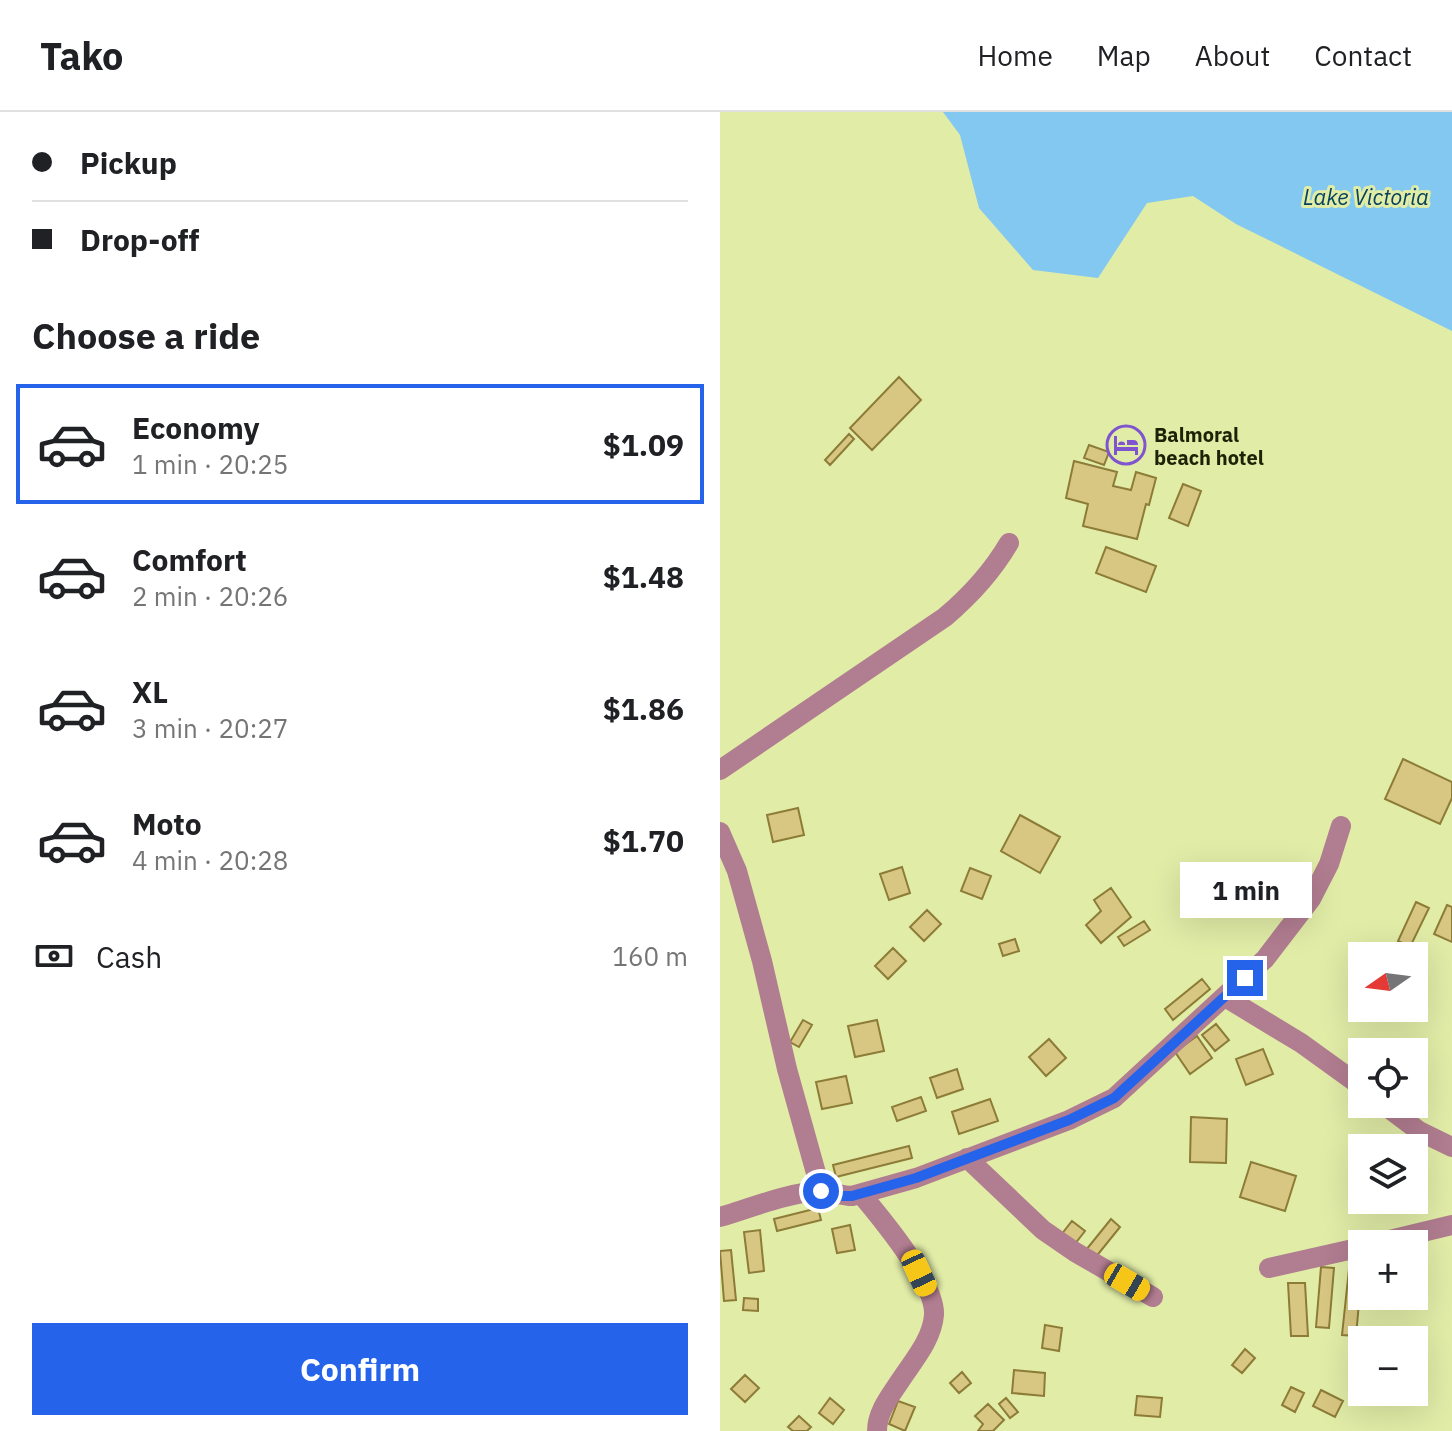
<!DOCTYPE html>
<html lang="en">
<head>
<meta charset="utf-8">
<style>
  body { margin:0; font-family:"IBM Plex Sans",sans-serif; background:#f2f2f2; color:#202124; height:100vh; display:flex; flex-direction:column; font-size:30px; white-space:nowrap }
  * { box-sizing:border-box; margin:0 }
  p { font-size:26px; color:#757577 }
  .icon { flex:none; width:44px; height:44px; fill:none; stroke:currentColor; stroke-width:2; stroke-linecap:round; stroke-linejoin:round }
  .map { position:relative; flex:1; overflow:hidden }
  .details { display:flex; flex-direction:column; background:#fff; width:720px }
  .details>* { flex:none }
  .hud { display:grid; align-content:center; height:176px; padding:0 32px; background:#fff }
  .needle { width:52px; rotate:256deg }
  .controls { position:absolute; left:628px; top:830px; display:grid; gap:16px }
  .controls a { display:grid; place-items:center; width:80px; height:80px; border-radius:0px; background:#fff; box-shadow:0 8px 32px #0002; font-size:40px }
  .end { position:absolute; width:36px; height:36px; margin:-18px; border:10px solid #2563eb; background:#fff; box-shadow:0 0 0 4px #fff }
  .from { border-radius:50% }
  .bubble { position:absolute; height:56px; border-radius:0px; background:#fff; box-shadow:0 8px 32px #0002; font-size:26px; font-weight:700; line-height:56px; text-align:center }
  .car { position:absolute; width:24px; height:48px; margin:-24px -12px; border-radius:10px; box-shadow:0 0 6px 2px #0007; background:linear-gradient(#f5c518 24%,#345 0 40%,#f5c518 0 76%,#345 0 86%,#f5c518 0) }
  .hud b { display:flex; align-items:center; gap:28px; height:76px; font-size:30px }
  .hud b+b { border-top:2px solid #e0e0e0 }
  .hud i { width:20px; height:20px; background:#202124 }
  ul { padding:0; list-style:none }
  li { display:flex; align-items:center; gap:24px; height:120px; margin:0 16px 12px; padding:0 16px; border:4px solid transparent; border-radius:0px }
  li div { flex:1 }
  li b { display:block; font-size:30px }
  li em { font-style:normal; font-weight:700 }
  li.active { border-color:#2563eb }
  li>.icon { width:72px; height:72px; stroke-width:1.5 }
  h2 { padding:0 32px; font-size:36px; line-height:96px }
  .pay { display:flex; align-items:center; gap:20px; height:88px; padding:0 32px; font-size:30px }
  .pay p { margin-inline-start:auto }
  .button { display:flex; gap:16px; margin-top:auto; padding:16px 32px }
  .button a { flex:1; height:92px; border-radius:0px; background:#2563eb; color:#fff; font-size:32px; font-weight:700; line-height:92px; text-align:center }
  header { display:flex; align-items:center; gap:48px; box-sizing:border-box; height:112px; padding:0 40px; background:#fff; border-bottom:2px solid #e0e0e0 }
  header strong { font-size:38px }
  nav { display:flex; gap:44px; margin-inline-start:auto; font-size:28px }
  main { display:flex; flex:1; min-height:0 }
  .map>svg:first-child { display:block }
  .water { fill:#82c8f1 }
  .building { fill:#d8c782; stroke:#8c7c38; stroke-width:2 }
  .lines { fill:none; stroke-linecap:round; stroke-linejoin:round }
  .street { stroke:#b17d90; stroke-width:20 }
  .route { stroke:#2563eb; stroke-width:10 }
  .labels { text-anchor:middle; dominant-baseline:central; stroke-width:6; stroke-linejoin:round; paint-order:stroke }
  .poi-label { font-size:20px; font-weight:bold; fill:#1d2105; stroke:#e1eca7; text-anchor:start }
  .water-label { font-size:22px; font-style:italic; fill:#07425e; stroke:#e1eca7 }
</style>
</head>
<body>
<header>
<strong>Tako</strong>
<nav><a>Home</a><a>Map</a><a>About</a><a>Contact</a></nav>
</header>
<main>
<section class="details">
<div class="hud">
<b><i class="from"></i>Pickup</b>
<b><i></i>Drop-off</b>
</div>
<h2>Choose a ride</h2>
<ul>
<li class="active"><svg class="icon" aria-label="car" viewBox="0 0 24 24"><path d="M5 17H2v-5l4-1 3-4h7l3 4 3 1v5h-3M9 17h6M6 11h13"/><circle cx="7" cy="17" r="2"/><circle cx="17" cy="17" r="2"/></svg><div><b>Economy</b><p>1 min · 20:25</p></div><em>$1.09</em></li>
<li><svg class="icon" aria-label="car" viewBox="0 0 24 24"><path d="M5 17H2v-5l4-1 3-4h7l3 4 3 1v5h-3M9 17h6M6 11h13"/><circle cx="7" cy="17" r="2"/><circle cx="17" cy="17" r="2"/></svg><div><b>Comfort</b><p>2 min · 20:26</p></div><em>$1.48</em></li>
<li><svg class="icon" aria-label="car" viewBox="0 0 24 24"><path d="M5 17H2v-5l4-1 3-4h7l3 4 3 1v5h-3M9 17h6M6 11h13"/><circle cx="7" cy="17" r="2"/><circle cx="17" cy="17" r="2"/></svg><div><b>XL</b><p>3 min · 20:27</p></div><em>$1.86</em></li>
<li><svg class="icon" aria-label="car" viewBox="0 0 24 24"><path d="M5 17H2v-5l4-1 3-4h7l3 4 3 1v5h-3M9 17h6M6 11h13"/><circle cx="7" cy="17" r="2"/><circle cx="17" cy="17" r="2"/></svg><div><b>Moto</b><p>4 min · 20:28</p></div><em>$1.70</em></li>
</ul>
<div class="pay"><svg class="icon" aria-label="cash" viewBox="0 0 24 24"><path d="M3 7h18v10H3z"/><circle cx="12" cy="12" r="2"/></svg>Cash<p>160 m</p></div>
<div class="button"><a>Confirm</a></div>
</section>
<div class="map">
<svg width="732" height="1319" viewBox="0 0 732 1319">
  <rect width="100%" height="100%" fill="#e1eca7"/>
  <!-- water -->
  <path class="water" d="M 223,0 L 732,0 L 732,219 L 516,112 L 473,84 L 427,91 L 378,166 L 313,158 L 259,96 L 240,23 Z"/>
  <!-- building -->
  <path class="building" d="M 179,265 L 201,288 L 152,338 L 130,316 Z
    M 129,322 L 134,327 L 110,353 L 105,348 Z
    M 369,333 L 389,340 L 384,353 L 364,346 Z
    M 354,349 L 397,360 L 393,374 L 411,378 L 416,360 L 436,366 L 429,393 L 426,392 L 417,427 L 363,414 L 368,392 L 346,386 Z
    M 463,372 L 481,379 L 468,414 L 449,406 Z
    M 386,435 L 436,454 L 426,480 L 376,461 Z
    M 683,647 L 732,670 L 732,686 L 720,712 L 665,687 Z
    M 78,696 L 84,723 L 53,730 L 47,703 Z
    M 300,703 L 340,725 L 320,761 L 281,739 Z
    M 182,755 L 190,781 L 169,788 L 160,762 Z
    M 250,756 L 271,764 L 262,787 L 241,779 Z
    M 391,776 L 411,805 L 381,831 L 366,813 L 381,799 L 374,788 Z
    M 696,790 L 709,796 L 690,835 L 678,829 Z
    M 727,793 L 732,795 L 732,830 L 714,822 Z
    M 207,798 L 221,812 L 204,829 L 190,815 Z
    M 424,809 L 430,818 L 404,834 L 398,825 Z
    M 295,827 L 299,839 L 283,844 L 279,832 Z
    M 173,836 L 186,849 L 168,867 L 155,854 Z
    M 482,867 L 490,877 L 453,908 L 445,897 Z
    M 83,908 L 92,913 L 79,935 L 70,930 Z
    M 157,908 L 164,939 L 135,945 L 128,914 Z
    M 496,912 L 509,928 L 495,939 L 482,923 Z
    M 477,924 L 492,946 L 470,962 L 455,940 Z
    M 329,927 L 346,946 L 326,964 L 309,945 Z
    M 543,937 L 553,962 L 526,973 L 516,947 Z
    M 237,957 L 243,977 L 217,986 L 210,966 Z
    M 126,964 L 132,991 L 102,997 L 96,970 Z
    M 201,985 L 206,999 L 177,1009 L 172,995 Z
    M 270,987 L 278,1009 L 239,1022 L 232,1000 Z
    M 471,1005 L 507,1007 L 506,1051 L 470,1050 Z
    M 189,1034 L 192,1046 L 116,1065 L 113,1053 Z
    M 531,1050 L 576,1064 L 565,1099 L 520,1085 Z
    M 98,1096 L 101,1108 L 57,1119 L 54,1107 Z
    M 391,1107 L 400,1115 L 375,1146 L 366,1138 Z
    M 352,1109 L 365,1119 L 354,1133 L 341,1123 Z
    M 130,1113 L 135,1138 L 117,1141 L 112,1117 Z
    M 40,1118 L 44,1159 L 29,1161 L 24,1120 Z
    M 11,1138 L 16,1188 L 4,1189 L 0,1139 Z
    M 601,1155 L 614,1156 L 609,1216 L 596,1215 Z
    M 629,1157 L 642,1158 L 636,1224 L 622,1223 Z
    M 568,1171 L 585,1171 L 588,1224 L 571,1224 Z
    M 24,1186 L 38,1187 L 38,1199 L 23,1198 Z
    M 325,1213 L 342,1216 L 339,1239 L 322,1236 Z
    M 525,1237 L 535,1246 L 522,1261 L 512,1253 Z
    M 294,1258 L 325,1261 L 324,1284 L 292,1281 Z
    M 242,1260 L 251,1271 L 239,1281 L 230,1271 Z
    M 25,1263 L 39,1276 L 25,1290 L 11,1277 Z
    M 571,1275 L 584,1281 L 575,1300 L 562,1293 Z
    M 601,1278 L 623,1289 L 615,1305 L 593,1294 Z
    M 417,1284 L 442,1286 L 440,1305 L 415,1303 Z
    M 110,1286 L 124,1298 L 113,1312 L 99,1301 Z
    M 286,1286 L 298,1300 L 290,1306 L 279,1292 Z
    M 178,1289 L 195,1295 L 185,1319 L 169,1312 Z
    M 268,1292 L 284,1308 L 273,1319 L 258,1319 L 263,1312 L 255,1304 Z
    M 79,1304 L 91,1315 L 87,1319 L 73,1319 L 68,1315 Z"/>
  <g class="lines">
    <!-- street -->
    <path class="street" d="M 0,658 L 225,505 C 251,483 272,460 289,431
      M 0,720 L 17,759 L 42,849 L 67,957 L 101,1079
      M 505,885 L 581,931 L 642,975
      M 663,992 L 699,1019 L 732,1035
      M 247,1046 L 323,1118 L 355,1140 L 433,1185
      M 141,1082 C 161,1106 216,1171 214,1203 C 212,1228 193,1249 180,1269 C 170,1284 157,1300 157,1319
      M 0,1105 C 27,1097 74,1079 101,1079 C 112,1079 121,1084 132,1084 L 196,1066 L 349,1008 L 394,986 L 545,847 L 591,787 L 609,752 L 621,714
      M 653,1132 L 732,1113
      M 549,1156 L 642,1135"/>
  </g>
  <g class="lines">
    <!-- route -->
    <path class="route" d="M 101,1079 L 122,1084 L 132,1084 L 196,1066 L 349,1008 L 394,986 L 525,866"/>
  </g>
  <!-- icons -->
  <defs>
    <g id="hotel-ring" transform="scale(2)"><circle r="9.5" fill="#e1eca7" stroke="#7e55ce" stroke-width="1.5"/><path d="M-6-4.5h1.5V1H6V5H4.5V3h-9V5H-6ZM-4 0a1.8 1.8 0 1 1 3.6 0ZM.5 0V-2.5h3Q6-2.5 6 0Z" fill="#7e55ce"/></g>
  </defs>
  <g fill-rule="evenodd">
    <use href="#hotel-ring" x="406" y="333"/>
  </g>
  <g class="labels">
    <!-- poi labels -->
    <g class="poi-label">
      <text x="434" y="322">Balmoral<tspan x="434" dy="23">beach hotel</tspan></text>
    </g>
    <!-- water labels -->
    <g class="water-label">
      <text x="646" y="84">Lake Victoria</text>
    </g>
  </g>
</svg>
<div class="controls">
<a><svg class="needle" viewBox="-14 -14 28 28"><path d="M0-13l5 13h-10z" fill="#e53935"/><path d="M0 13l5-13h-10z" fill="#757577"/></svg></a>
<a><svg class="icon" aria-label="locate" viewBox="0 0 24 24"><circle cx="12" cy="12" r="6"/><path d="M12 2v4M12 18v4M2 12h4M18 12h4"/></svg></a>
<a><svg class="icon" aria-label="layers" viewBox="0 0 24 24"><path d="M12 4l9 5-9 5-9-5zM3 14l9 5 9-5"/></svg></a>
<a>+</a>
<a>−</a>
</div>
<i class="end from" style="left:101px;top:1079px"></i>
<i class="end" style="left:525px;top:866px"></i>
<div class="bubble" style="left:460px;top:750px;width:132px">1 min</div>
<i class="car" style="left:199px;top:1161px;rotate:155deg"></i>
<i class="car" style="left:407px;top:1170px;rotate:120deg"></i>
</div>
</main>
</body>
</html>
